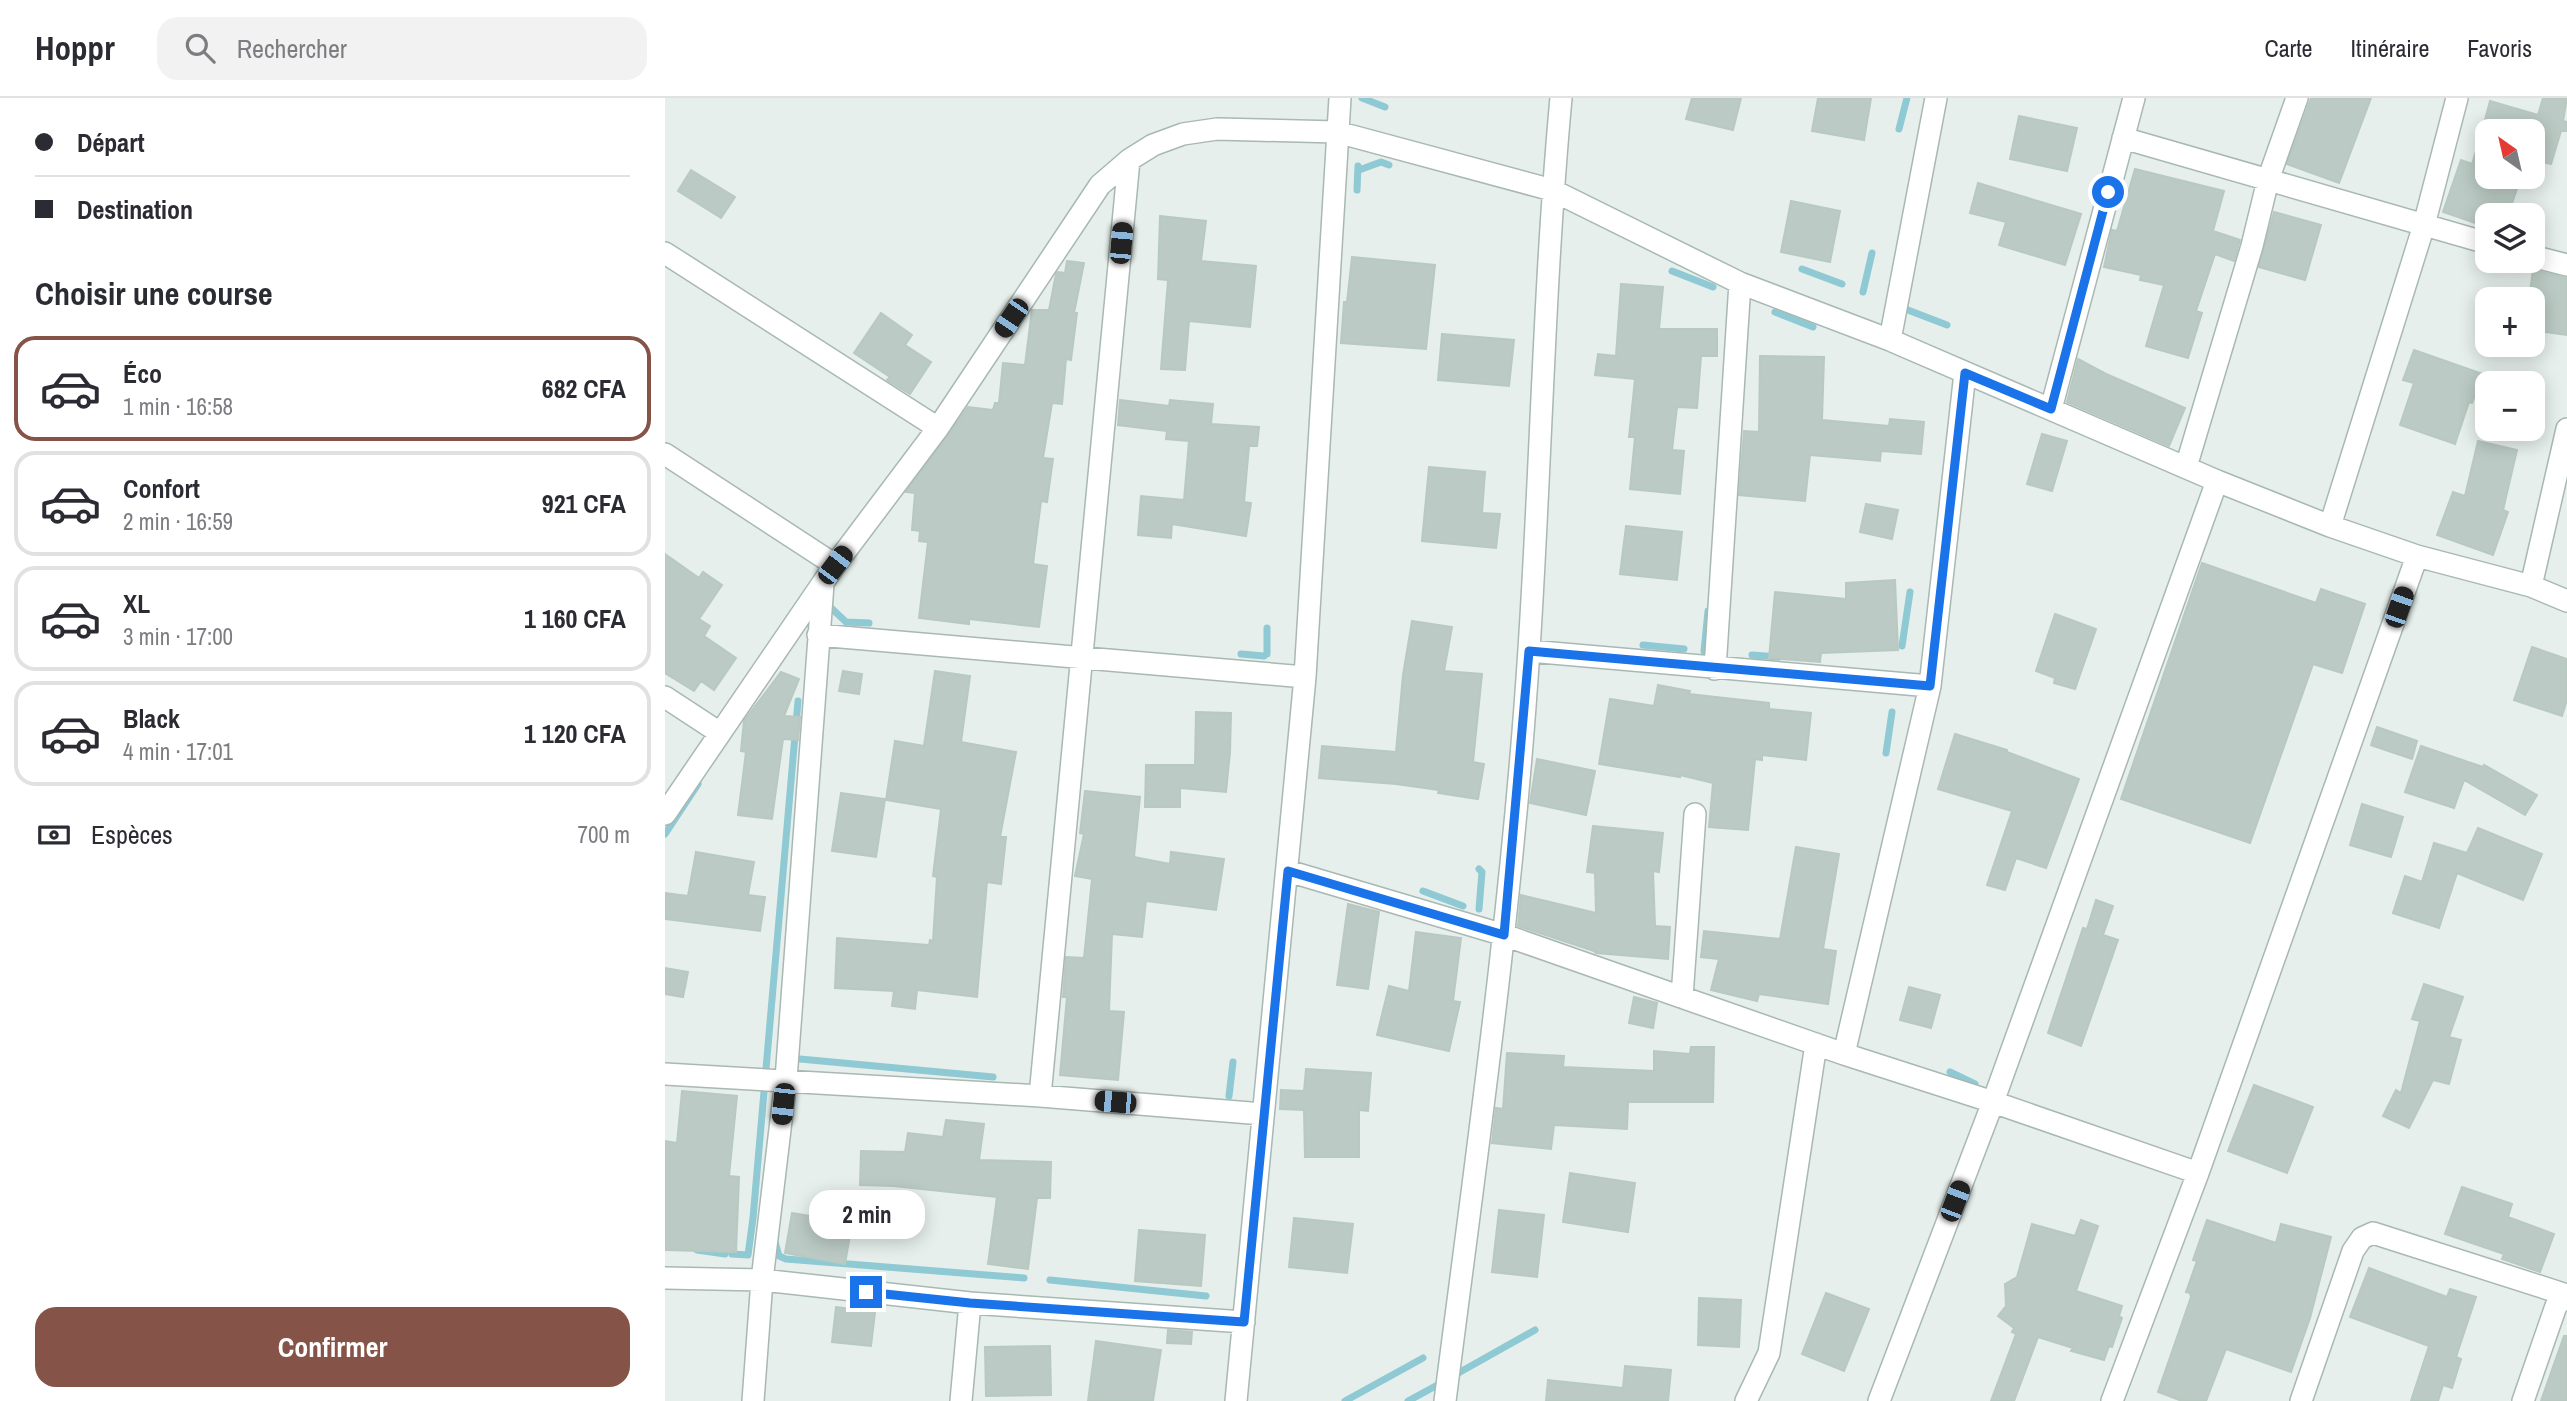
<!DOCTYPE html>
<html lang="fr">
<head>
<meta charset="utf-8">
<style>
  body { margin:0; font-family:"Archivo Narrow",sans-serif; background:#f2f2f3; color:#2b2b33; height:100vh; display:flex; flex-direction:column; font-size:26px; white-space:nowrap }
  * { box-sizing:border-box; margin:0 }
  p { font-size:23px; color:#7c7c81 }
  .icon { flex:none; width:38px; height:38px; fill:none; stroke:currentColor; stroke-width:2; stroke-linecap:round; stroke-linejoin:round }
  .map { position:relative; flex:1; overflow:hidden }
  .drawer { display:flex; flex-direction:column; background:#fff; width:665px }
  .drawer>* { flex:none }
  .guide { display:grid; align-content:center; height:154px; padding:0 35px; background:#fff }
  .needle { width:46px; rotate:326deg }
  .tools { position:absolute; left:1810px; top:21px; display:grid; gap:14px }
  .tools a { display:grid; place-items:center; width:70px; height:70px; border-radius:14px; background:#fff; box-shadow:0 4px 18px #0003; font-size:35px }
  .end { position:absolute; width:32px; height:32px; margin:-16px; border:9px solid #1a73e8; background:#fff; box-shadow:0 0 0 4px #fff }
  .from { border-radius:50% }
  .bubble { position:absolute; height:49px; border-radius:21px; background:#fff; box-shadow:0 4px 18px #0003; font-size:23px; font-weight:800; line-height:49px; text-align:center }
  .car { position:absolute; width:21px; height:42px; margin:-21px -10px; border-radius:9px; box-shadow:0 0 5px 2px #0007; background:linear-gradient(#222 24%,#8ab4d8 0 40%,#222 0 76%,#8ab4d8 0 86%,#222 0) }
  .guide b { display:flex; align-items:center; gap:24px; height:66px; font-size:26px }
  .guide b+b { border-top:2px solid #e1e1e2 }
  .guide i { width:18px; height:18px; background:#2b2b33 }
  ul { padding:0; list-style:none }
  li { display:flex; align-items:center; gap:21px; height:105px; margin:0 14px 10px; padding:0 21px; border:4px solid #e1e1e2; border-radius:21px }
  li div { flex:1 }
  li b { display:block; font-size:26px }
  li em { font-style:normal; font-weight:800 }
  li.selected { border-color:#855347 }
  li>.icon { width:63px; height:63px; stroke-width:1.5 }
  h2 { padding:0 35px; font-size:32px; line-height:84px }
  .pay { display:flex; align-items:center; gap:18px; height:77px; padding:0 35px; font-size:26px }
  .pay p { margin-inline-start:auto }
  .primary-button { display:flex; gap:14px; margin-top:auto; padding:14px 35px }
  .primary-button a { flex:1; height:80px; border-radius:21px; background:#855347; color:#fff; font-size:28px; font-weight:800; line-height:80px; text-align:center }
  header { display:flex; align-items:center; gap:42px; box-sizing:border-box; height:98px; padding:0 35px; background:#fff; border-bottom:2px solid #e1e1e2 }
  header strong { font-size:33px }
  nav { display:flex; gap:38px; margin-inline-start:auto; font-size:24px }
  .search { width:490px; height:63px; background:#f2f2f3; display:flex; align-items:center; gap:18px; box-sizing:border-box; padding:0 24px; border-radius:21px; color:#7c7c81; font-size:26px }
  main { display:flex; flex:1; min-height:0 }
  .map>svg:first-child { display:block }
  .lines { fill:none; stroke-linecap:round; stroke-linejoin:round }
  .stream { stroke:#8ec9d4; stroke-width:7 }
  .building { fill:#bbcac4; stroke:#b8c9c2; stroke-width:2 }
  .minor-casing { stroke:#a8b8b2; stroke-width:24 }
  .minor { stroke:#fff; stroke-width:21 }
  .route { stroke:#1a73e8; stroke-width:9 }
</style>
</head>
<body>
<header>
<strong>Hoppr</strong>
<div class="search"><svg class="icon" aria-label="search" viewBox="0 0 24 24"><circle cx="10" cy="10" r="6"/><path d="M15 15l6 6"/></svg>Rechercher</div>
<nav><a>Carte</a><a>Itinéraire</a><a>Favoris</a></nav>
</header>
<main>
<section class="drawer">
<div class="guide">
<b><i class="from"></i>Départ</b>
<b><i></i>Destination</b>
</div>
<h2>Choisir une course</h2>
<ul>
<li class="selected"><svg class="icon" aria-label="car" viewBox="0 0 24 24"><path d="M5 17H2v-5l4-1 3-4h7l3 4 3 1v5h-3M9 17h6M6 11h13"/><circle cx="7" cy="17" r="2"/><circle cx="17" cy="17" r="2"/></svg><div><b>Éco</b><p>1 min · 16:58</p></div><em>682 CFA</em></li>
<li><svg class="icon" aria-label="car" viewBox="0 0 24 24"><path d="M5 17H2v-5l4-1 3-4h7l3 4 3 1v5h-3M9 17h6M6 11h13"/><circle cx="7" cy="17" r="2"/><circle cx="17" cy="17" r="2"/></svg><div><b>Confort</b><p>2 min · 16:59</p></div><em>921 CFA</em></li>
<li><svg class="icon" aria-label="car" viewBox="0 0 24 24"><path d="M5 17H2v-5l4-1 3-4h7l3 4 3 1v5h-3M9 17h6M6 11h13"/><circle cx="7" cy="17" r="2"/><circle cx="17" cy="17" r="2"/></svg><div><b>XL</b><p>3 min · 17:00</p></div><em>1 160 CFA</em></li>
<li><svg class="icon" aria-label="car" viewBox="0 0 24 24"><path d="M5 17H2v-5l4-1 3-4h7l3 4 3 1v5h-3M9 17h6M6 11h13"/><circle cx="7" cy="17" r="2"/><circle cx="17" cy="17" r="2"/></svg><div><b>Black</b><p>4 min · 17:01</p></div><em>1 120 CFA</em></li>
</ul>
<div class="pay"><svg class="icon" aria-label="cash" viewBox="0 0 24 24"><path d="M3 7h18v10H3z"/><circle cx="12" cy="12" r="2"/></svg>Espèces<p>700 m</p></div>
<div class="primary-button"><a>Confirmer</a></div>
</section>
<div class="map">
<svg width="1902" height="1303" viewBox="0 0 1902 1303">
  <rect width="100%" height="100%" fill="#e6efeb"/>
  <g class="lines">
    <!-- stream -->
    <path class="stream" d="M 697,0 L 720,9
      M 1234,31 L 1242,0
      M 694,72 L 716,64 L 724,67
      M 692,92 L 693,68
      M 1137,171 L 1177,186
      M 1007,173 L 1048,189
      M 1198,194 L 1207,155
      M 1235,209 L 1282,227
      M 1110,214 L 1148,229
      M 161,505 L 181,524 L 204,525
      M 978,547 L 1019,551
      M 1237,548 L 1245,494
      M 1039,553 L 1043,513
      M 576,556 L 599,558
      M 602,556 L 602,530
      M 1087,557 L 1114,559
      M 1221,655 L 1227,614
      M 0,736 L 33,686
      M 758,793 L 798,808
      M 814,811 L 817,774 L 814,771
      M 135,961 L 328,979
      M 1285,974 L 1310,986
      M 564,998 L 568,964
      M 110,1144 L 114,1158 L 121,1161 L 359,1180
      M 32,1152 L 60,1156
      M 67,1156 L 83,1157 L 88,1120 L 133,603
      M 385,1182 L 541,1198
      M 788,1278 L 870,1232
      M 680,1303 L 758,1260
      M 743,1303 L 778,1284"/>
  </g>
  <!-- building -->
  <path class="building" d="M 1027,0 L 1076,0 L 1068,32 L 1021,21 Z
    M 1153,0 L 1206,0 L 1199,42 L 1147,33 Z
    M 1646,0 L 1706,0 L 1674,85 L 1622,66 Z
    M 1878,0 L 1902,0 L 1898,23 L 1902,24 L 1902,33 L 1896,33 L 1886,66 L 1867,61 L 1867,33 L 1817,33 L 1825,3 L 1873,17 Z
    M 1354,18 L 1412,30 L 1402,73 L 1345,61 Z
    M 1817,34 L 1822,34 L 1822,79 L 1845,79 L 1855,82 L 1843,117 L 1822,117 L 1822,129 L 1778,114 L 1796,62 L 1807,66 Z
    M 1470,71 L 1559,93 L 1548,133 L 1575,142 L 1569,163 L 1550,156 L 1531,213 L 1537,215 L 1523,260 L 1481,248 L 1499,187 L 1475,182 L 1476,177 L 1439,169 L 1447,132 L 1452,133 Z
    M 26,72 L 70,99 L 56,120 L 13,93 Z
    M 1313,85 L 1416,116 L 1400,167 L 1334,147 L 1341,124 L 1305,115 Z
    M 1126,103 L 1175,113 L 1165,164 L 1116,154 Z
    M 1609,114 L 1656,127 L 1640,182 L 1594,169 Z
    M 495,118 L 541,123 L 536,163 L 591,168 L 585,229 L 524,223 L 520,272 L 496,271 L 503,182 L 493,181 Z
    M 687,159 L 770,167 L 761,251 L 676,245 L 679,204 L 682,204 Z
    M 402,163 L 419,165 L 409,215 L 412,215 L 406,262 L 401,261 L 397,306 L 387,305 L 378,360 L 388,361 L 382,404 L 376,403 L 368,466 L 382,468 L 374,529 L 304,521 L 304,526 L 254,520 L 263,444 L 254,443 L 255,433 L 247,432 L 250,395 L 241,394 L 303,309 L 328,312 L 330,305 L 334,305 L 338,265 L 360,267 L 367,212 L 384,212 L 391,176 L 393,174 L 400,175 Z
    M 1868,172 L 1902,180 L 1902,237 L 1867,232 L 1867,201 L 1864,201 Z
    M 956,186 L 998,189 L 994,231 L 1052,231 L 1052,258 L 1036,258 L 1032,310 L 1012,309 L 1007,352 L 1019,353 L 1015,396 L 965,391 L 970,339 L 964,339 L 970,281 L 930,277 L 933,256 L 951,258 Z
    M 216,215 L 247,237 L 240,247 L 266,264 L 245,296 L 222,282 L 225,279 L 189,255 Z
    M 777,236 L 849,242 L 844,288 L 773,282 Z
    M 1749,252 L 1818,276 L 1807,305 L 1804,304 L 1790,346 L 1735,327 L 1749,285 L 1738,282 Z
    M 1095,258 L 1159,259 L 1157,322 L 1224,328 L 1225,321 L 1259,324 L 1256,356 L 1216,353 L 1215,363 L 1145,357 L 1140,403 L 1074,397 L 1079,333 L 1094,334 Z
    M 1413,261 L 1441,276 L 1520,310 L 1504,348 L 1402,304 Z
    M 455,302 L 504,308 L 505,302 L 548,306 L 546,326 L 594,329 L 592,348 L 584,348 L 579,404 L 586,405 L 581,438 L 507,426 L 506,440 L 473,437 L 476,398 L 519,402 L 524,343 L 501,341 L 502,333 L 453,327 Z
    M 1377,336 L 1402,343 L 1387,393 L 1362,386 Z
    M 1813,343 L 1852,352 L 1838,412 L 1843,414 L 1828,457 L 1772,437 L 1788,394 L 1800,398 Z
    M 764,369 L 820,374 L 817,415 L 835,416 L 831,450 L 757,443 Z
    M 1201,406 L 1233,412 L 1227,441 L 1195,434 Z
    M 961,428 L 1017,434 L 1012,482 L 955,476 Z
    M 0,456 L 34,480 L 38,474 L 57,487 L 34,521 L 45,528 L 39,538 L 71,560 L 49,592 L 36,583 L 29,593 L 0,575 Z
    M 1537,465 L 1651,505 L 1656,491 L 1700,506 L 1677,575 L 1648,566 L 1585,745 L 1456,701 Z
    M 1230,482 L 1233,552 L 1156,555 L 1155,564 L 1104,560 L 1110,494 L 1181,501 L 1181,485 Z
    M 1390,516 L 1431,531 L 1410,591 L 1389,585 L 1390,580 L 1371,573 Z
    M 747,523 L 787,529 L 779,573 L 817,576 L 808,664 L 819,666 L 813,701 L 773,695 L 774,692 L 731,686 L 654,680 L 657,648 L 731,654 L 738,577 Z
    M 1867,549 L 1902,561 L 1902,602 L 1897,618 L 1849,602 Z
    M 178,573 L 197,576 L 194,596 L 174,593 Z
    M 270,573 L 305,578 L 296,644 L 351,654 L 335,739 L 341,739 L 336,786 L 322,784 L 312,899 L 252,892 L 250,911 L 227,908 L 229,893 L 170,890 L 172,840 L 264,847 L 265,842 L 268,843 L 272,779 L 268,778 L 276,711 L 221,702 L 230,643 L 259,648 Z
    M 116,574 L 134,581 L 119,618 L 135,619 L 133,642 L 118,641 L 107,721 L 73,717 L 81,654 L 76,653 L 79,623 Z
    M 993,587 L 1025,593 L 1024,596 L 1104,605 L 1104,611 L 1146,615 L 1141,662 L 1097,657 L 1097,662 L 1090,661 L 1083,732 L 1044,729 L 1048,685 L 1015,677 L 1015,679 L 934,666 L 945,601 L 989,608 Z
    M 531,614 L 566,615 L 565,654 L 561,694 L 515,690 L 515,709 L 480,709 L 481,667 L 530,667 Z
    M 1712,629 L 1752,643 L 1747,661 L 1706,647 Z
    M 1290,636 L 1342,652 L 1342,654 L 1414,681 L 1381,770 L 1351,760 L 1340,792 L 1322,787 L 1347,713 L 1273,691 Z
    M 1756,648 L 1818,669 L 1819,667 L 1872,697 L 1860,717 L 1799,682 L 1789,710 L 1740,694 Z
    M 872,661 L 930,673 L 921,717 L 865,705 Z
    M 420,693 L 475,699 L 469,759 L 505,766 L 506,754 L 559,761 L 551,812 L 481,803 L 477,839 L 447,836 L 444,913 L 459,914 L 453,982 L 395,977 L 402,899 L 398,899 L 401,859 L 419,860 L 427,781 L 410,778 L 419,736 L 415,735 Z
    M 176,695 L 220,701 L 211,759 L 167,753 Z
    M 1697,706 L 1738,719 L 1726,759 L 1685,747 Z
    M 928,728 L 998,735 L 994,774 L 988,773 L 990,828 L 1005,829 L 1003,861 L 931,855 L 929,853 L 853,828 L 856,797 L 931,815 L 930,775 L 922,774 Z
    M 1813,730 L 1877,756 L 1858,802 L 1792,775 L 1774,830 L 1728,815 L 1740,778 L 1757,784 L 1769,745 L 1802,755 Z
    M 1131,749 L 1174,756 L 1158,851 L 1171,853 L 1163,906 L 1094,896 L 1092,903 L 1046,892 L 1054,861 L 1036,859 L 1039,833 L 1115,841 Z
    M 31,754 L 89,764 L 83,797 L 100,799 L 95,833 L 0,821 L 0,795 L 23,798 Z
    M 1431,802 L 1448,808 L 1438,837 L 1453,842 L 1416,948 L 1383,935 L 1418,830 L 1422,831 Z
    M 683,806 L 714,814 L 703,891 L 672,887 Z
    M 751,834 L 796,840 L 788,903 L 795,904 L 784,953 L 712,937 L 724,888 L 744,893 Z
    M 0,870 L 23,874 L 18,899 L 0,896 Z
    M 1759,886 L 1798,899 L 1784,939 L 1796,942 L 1784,986 L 1768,982 L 1744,1030 L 1718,1018 L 1731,992 L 1736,995 L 1755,923 L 1747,921 Z
    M 1244,889 L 1275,897 L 1266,930 L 1235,922 Z
    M 969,899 L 992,905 L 988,930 L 964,925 Z
    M 1026,949 L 1049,949 L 1048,1004 L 963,1004 L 962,1031 L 889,1027 L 886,1051 L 827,1045 L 831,1010 L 838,1011 L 842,955 L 899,958 L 898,969 L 989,973 L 989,953 L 1025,956 Z
    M 641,971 L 706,975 L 703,1013 L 694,1012 L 694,1059 L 640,1059 L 639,1012 L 615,1011 L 616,992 L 639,993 Z
    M 1589,987 L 1648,1009 L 1622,1075 L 1563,1053 Z
    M 17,993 L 72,998 L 64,1078 L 74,1079 L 71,1154 L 0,1152 L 0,1043 L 12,1045 Z
    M 281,1022 L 319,1026 L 314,1062 L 386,1064 L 385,1100 L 372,1100 L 363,1171 L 323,1166 L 332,1099 L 228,1088 L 195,1087 L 196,1053 L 240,1054 L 243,1035 L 278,1039 Z
    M 905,1075 L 970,1085 L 963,1134 L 898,1124 Z
    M 1797,1089 L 1847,1106 L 1843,1119 L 1889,1136 L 1875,1174 L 1837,1161 L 1839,1156 L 1780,1136 Z
    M 834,1112 L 879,1117 L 872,1179 L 827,1174 Z
    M 127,1115 L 187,1125 L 180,1166 L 120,1155 Z
    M 629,1120 L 688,1126 L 682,1175 L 624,1169 Z
    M 1416,1122 L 1433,1128 L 1411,1193 L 1457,1208 L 1454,1218 L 1457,1220 L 1447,1249 L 1444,1248 L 1439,1262 L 1406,1253 L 1408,1250 L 1373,1239 L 1349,1303 L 1326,1303 L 1351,1236 L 1347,1234 L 1349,1230 L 1333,1218 L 1341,1208 L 1340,1186 L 1352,1179 L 1367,1126 L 1410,1138 Z
    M 1542,1122 L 1611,1145 L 1616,1126 L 1666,1139 L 1645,1220 L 1626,1274 L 1561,1251 L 1541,1303 L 1517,1303 L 1493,1294 L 1526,1199 L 1525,1195 L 1521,1194 L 1532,1163 L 1528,1162 Z
    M 474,1132 L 540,1137 L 536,1188 L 470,1183 Z
    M 1704,1170 L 1782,1199 L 1785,1191 L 1811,1199 L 1791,1259 L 1796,1261 L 1787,1290 L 1778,1287 L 1773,1303 L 1746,1303 L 1764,1248 L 1685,1219 Z
    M 1161,1195 L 1204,1211 L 1179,1273 L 1137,1256 Z
    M 1034,1200 L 1076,1202 L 1074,1249 L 1033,1247 Z
    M 171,1209 L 210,1214 L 206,1248 L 167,1244 Z
    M 503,1232 L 527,1234 L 526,1246 L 502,1245 Z
    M 1899,1238 L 1902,1238 L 1902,1303 L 1876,1303 Z
    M 431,1243 L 496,1252 L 488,1303 L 423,1303 Z
    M 385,1248 L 386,1297 L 321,1298 L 320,1249 Z
    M 960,1268 L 1006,1272 L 1003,1303 L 881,1303 L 883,1282 L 958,1290 Z"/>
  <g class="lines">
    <!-- minor casing -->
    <g class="minor-casing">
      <path id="minor" d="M 1458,40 L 1822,145
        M 0,155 L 273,330
        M 1867,158 L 1902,167
        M 1225,242 L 1271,0
        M 1386,311 L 1469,0
        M 0,356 L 170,467
        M 1521,369 L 1587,148 L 1603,82 L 1632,0
        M 1665,428 L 1759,127 L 1792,0
        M 1866,488 L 1902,503
        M 153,537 L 640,579
        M 864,553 L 1265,588
        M 1050,571 L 1075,185
        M 0,599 L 55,635
        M 0,716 L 170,467 L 273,330 L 435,87 L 464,62 L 488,47 L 518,36 L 552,31 L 672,34 L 887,92 L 1075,185 L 1225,242 L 1552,383 L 1665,428 L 1752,458 L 1866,488 L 1902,331
        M 623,773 L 839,837 L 1179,956 L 1328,1004 L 1533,1075 L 1447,1303
        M 1017,899 L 1030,716
        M 1179,956 L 1265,588 L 1300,275
        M 0,976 L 375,998 L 598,1016
        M 375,998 L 464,62
        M 1533,1075 L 1752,458
        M 0,1180 L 97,1182 L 305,1205 L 579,1224
        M 88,1303 L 97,1182 L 121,981 L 158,486
        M 296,1303 L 305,1205
        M 571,1303 L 640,579 L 675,0
        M 780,1303 C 812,1053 848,803 864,551 C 876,368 879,183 896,0
        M 1081,1303 L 1104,1255 L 1151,946
        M 1214,1303 L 1328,1004 L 1552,383
        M 1636,1303 L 1688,1153 L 1697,1140 L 1708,1135 L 1902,1197
        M 1858,1303 L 1891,1208 L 1902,1197"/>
    </g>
    <!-- minor -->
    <use href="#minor" class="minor"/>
  </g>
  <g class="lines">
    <!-- route -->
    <path class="route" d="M 201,1194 L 305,1205 L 579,1224 L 623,773 L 839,837 L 864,553 L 1265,588 L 1300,275 L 1386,311 L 1443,94"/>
  </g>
</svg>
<div class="tools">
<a><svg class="needle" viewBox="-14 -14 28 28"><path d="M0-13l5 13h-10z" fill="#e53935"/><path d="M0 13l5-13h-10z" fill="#7c7c81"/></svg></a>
<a><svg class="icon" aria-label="layers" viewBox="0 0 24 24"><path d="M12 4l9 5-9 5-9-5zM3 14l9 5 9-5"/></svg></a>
<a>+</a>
<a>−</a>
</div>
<i class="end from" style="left:1443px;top:94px"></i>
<i class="end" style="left:201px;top:1194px"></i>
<div class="bubble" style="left:144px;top:1092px;width:116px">2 min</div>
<i class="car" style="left:456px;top:145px;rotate:5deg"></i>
<i class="car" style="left:346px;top:220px;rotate:214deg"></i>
<i class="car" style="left:170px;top:467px;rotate:37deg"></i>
<i class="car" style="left:1734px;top:509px;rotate:19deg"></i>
<i class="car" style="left:450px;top:1004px;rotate:275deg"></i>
<i class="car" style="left:118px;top:1006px;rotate:186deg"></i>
<i class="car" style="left:1290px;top:1103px;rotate:21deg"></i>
</div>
</main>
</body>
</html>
